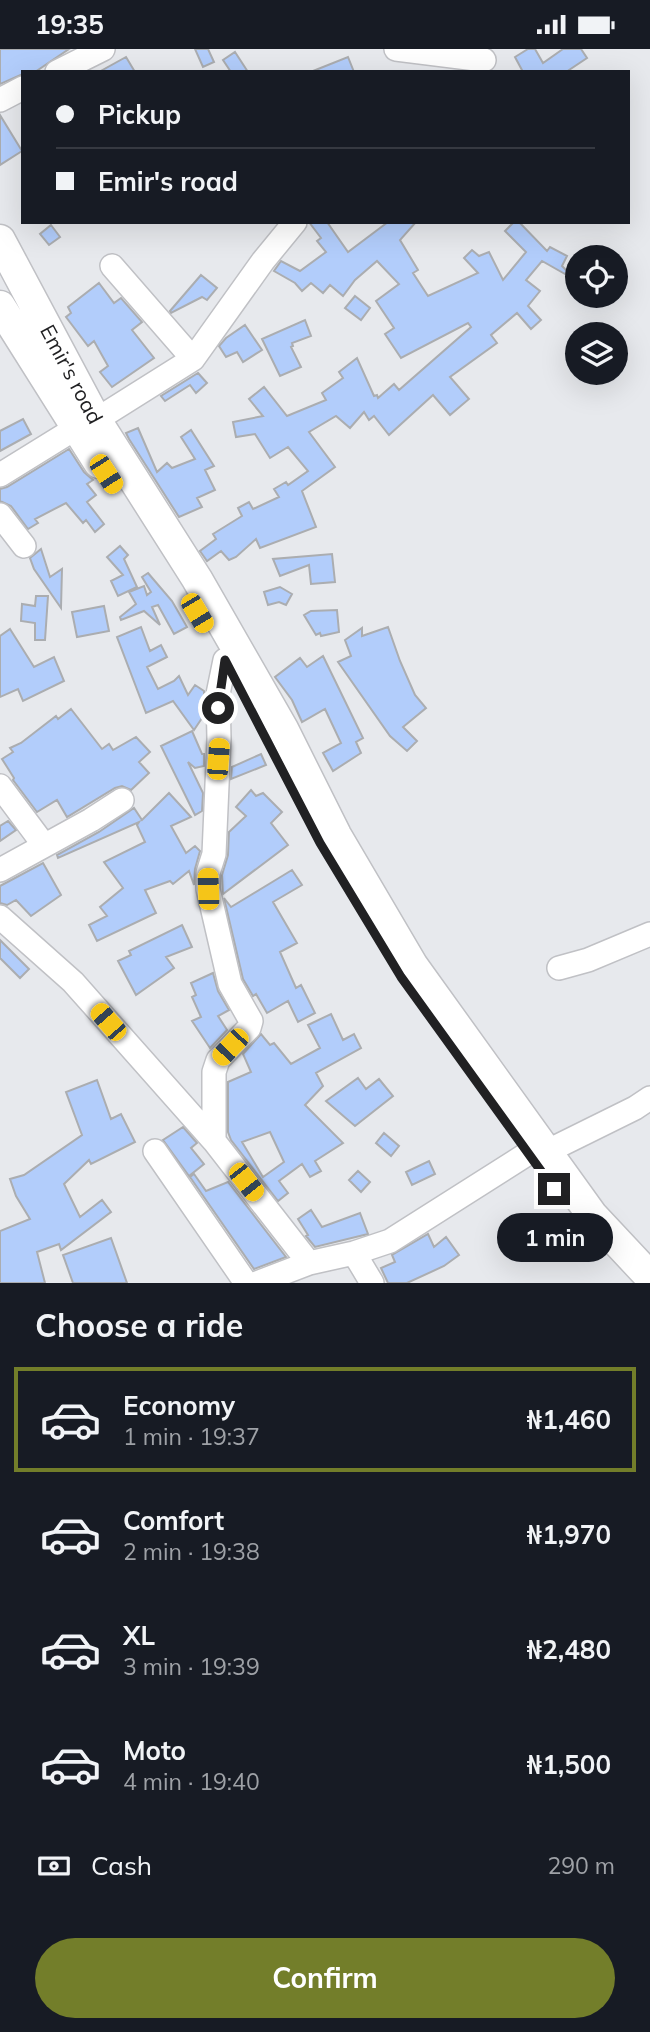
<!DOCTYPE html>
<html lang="en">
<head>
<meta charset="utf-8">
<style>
  body { margin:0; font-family:Mulish,sans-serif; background:#242831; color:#f1f3f6; height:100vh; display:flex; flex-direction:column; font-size:26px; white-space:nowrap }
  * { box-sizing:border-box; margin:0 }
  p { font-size:23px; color:#9ea1a6 }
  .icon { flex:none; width:38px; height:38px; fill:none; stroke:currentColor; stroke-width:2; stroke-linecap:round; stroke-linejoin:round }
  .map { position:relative; height:1234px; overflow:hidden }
  .details { display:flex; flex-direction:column; background:#171b24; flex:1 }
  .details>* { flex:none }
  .hud { position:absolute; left:21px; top:21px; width:609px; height:154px; border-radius:0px; box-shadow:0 7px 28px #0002; display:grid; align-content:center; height:154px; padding:0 35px; background:#171b24 }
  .buttons { position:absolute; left:565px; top:196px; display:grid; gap:14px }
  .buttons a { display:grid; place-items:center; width:63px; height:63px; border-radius:50%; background:#171b24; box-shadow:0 7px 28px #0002; font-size:35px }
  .end { position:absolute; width:32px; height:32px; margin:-16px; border:9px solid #212123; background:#fff; box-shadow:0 0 0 4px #fff }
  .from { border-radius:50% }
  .bubble { position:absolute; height:49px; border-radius:24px; background:#171b24; box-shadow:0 7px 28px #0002; font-size:23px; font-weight:700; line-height:49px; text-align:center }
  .car { position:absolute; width:21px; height:42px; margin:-21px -10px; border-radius:9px; box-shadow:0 0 5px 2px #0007; background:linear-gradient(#f5c518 24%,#345 0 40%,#f5c518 0 76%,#345 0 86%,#f5c518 0) }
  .hud b { display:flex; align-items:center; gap:24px; height:66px; font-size:26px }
  .hud b+b { border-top:2px solid #363941 }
  .hud i { width:18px; height:18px; background:#f1f3f6 }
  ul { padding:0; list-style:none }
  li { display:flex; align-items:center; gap:21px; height:105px; margin:0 14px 10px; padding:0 21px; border:4px solid transparent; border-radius:0px }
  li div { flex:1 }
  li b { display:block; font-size:26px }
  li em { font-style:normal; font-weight:700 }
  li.on { border-color:#737e2a }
  li>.icon { width:63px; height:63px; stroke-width:1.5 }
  h2 { padding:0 35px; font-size:32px; line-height:84px }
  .pay { display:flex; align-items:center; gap:18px; height:77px; padding:0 35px; font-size:26px }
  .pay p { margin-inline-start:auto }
  .action { display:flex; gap:14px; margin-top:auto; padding:14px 35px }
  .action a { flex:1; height:80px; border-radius:42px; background:#737e2a; color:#fff; font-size:28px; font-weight:700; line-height:80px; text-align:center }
  .status { display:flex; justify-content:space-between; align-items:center; height:49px; padding:0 35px; background:#171b24; direction:ltr }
  .status svg { height:19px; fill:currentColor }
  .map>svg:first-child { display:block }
  .building { fill:#b2cdfb; stroke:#abadb0; stroke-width:2; fill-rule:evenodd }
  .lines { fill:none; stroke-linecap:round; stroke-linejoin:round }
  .minor-casing { stroke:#c0c1c5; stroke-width:26 }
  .major-casing { stroke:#c0c1c5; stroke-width:33 }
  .minor { stroke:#fff; stroke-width:23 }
  .major { stroke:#fff; stroke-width:30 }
  .route { stroke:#212123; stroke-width:9 }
  .labels { text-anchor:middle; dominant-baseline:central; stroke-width:7; stroke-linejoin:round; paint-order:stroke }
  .street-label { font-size:21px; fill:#212123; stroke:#fff }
</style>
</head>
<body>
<div class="status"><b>19:35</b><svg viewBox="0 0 49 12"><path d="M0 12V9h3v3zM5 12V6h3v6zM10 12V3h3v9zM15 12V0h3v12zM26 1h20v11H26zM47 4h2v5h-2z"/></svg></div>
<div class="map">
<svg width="650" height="1234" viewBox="0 0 650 1234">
  <rect width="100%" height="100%" fill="#e7e9ed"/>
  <!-- building -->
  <path class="building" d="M 0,0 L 69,0 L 35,23 L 23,23 L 23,25 L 0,35 Z
    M 195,0 L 208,0 L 214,13 L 203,18 Z
    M 528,0 L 535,0 L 543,14 L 563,0 L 581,0 L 587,9 L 566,23 L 523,23 L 515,8 Z
    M 235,3 L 248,23 L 231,23 L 223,11 Z
    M 126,8 L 135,23 L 99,23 Z
    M 348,8 L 354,23 L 313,23 L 313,22 Z
    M 0,66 L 22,102 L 0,116 Z
    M 309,173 L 327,173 L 348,203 L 388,173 L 416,173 L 400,191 L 418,221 L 413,224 L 428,247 L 478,224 L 464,209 L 472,201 L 479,207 L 489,203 L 503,231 L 526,203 L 505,182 L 514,173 L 519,173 L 547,202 L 550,198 L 567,207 L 562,217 L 567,222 L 565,225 L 542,212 L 526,231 L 540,242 L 528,257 L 541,271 L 531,280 L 517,264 L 491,286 L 497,294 L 450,328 L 469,350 L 450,366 L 433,346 L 389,386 L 374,367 L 369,371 L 364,363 L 350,379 L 336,367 L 309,383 L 335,418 L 302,442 L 316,478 L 260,499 L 256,490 L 236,508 L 229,511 L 221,502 L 207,512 L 200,502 L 216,490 L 213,485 L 242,467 L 238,459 L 249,453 L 253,460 L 279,448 L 274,440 L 286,433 L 288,436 L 308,422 L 288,398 L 270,409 L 255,385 L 236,388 L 233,373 L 263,367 L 249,350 L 264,338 L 287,367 L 326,351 L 322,344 L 343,329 L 339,323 L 357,309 L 374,347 L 377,346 L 378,349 L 394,335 L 399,341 L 471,278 L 468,274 L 401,309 L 385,285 L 394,279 L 376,252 L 399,235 L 377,212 L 355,231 L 343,247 L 330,236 L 323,244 L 311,234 L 302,242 L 295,234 L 274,222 L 281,212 L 300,222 L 326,203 L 317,192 L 321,189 Z
    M 51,176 L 60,188 L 49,196 L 40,185 Z
    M 201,226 L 217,239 L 207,251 L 202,248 L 171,264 L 170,262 Z
    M 99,234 L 114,254 L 121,249 L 142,273 L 132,281 L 154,309 L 112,338 L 100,323 L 108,317 L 94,292 L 88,297 L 66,268 L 71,264 L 68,258 Z
    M 355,247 L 370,259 L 361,271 L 345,259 Z
    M 305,271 L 311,287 L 292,294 L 293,297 L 291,298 L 301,318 L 280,327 L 262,290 Z
    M 245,276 L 262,301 L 243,313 L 237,303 L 226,308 L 219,297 L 226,289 Z
    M 198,324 L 207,334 L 196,344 L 190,336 L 165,352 L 161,347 Z
    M 23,370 L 31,385 L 0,402 L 0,382 Z
    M 138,379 L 157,423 L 167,414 L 172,419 L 195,410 L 181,388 L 191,381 L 214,417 L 205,421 L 215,441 L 197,449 L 202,458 L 179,468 L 129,390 L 126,384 Z
    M 69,400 L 84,423 L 93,431 L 87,435 L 96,446 L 87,453 L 104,475 L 95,483 L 86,471 L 83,474 L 66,454 L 35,470 L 38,474 L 28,480 L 11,457 L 0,452 L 0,440 L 7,438 Z
    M 120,497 L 128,506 L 124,510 L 137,538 L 118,547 L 111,532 L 123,526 L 107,508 Z
    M 41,500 L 50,528 L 62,520 L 61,559 L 34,520 L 30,509 Z
    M 332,505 L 335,533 L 311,535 L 309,516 L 280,527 L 273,510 Z
    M 148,524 L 172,552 L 187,578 L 174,585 L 158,556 L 152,558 L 160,576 L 144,562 L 121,571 L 120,568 L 136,555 L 129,543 L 144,537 L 147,546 L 151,543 L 142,528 Z
    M 280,538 L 292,545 L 286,556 L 279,553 L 268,556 L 264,543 Z
    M 36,547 L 48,547 L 45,591 L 35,591 L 35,574 L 21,572 L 22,555 L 35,557 Z
    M 104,557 L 109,582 L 77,588 L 72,563 Z
    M 337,561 L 339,583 L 321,587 L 320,584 L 316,586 L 304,566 L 311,562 Z
    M 141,578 L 150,602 L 161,596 L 167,608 L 147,618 L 158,640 L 174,632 L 179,627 L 188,646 L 195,636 L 204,642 L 204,666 L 194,681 L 173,652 L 146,664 L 117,588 Z
    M 388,578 L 400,612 L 415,646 L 426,659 L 403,678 L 417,692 L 407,702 L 390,687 L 338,613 L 351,607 L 345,591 L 362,579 L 362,587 Z
    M 10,580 L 34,618 L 54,608 L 64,632 L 23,652 L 18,640 L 0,648 L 0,587 Z
    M 323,607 L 363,689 L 356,693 L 361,704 L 333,722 L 323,704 L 341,694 L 325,660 L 302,673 L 292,651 L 275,628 L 300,609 L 307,618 Z
    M 71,660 L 102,700 L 109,695 L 113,701 L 136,688 L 150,703 L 139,713 L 149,724 L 131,741 L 122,737 L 115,739 L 67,768 L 57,751 L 37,763 L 13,731 L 14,729 L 2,710 L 13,703 L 10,699 L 21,694 L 56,667 L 58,670 Z
    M 192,682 L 202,705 L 204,705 L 204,717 L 195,719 L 188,713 L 203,744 L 202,762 L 195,766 L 161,697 Z
    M 261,705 L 266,716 L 231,730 L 232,718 Z
    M 251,741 L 256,747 L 263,744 L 282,763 L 271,774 L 288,796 L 223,845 L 222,826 L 228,806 L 229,783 L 246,767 L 236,758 Z
    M 169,744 L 191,768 L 171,777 L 186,804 L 195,797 L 200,802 L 195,820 L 194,836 L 189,822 L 173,835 L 170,832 L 145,841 L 156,864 L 97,892 L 89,876 L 107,867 L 100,858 L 123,839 L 104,813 L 145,793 L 137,776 L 139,773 L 58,809 L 57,806 L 99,783 L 134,759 L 142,771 Z
    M 8,772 L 16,781 L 0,792 L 0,777 Z
    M 43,814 L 61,846 L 31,867 L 16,851 L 7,856 L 0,854 L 0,837 Z
    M 292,821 L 302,836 L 273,853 L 297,894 L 280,903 L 296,939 L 301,936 L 315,964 L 298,973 L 288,952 L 267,964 L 256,945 L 253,947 L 243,930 L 224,849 L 231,858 Z
    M 182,876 L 192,898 L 166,908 L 174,919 L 136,946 L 118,912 L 131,906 L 129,902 Z
    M 0,891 L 29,920 L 20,929 L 0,909 Z
    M 213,924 L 218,942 L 229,961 L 218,967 L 227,981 L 210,999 L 192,972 L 201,968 L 192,948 L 196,946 L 191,934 Z
    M 331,965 L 343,991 L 354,985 L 361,999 L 316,1024 L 323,1037 L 305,1056 L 343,1094 L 315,1112 L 321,1122 L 310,1128 L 302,1115 L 279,1132 L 288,1144 L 278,1152 L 231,1091 L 228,1083 L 228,1033 L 251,1023 L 243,1005 L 261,985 L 270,996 L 274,994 L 291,1015 L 320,999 L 308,976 ZM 270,1083 L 284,1113 L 263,1128 L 242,1093 Z
    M 358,1029 L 366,1040 L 379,1030 L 393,1047 L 355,1077 L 326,1052 Z
    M 97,1031 L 111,1070 L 121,1065 L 135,1093 L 91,1115 L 89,1111 L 64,1135 L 80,1168 L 102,1151 L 111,1163 L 61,1201 L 59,1195 L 37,1203 L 45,1234 L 0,1234 L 0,1182 L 30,1170 L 16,1147 L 10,1130 L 24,1126 L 82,1086 L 66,1043 Z
    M 183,1078 L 197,1094 L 191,1099 L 204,1115 L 189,1127 L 163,1091 Z
    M 384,1084 L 399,1097 L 391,1107 L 376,1094 Z
    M 429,1112 L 435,1125 L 412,1136 L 406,1123 Z
    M 358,1122 L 370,1133 L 361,1143 L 349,1131 Z
    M 194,1125 L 206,1142 L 228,1133 L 286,1208 L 254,1220 L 190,1128 Z
    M 311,1161 L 322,1178 L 360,1164 L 368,1185 L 315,1198 L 306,1187 L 308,1186 L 298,1170 Z
    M 428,1185 L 434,1198 L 446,1188 L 459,1206 L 444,1217 L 407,1234 L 388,1234 L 381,1219 L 395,1213 L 392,1206 Z
    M 111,1189 L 127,1234 L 73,1234 L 63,1206 Z"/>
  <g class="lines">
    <!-- minor casing -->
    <g class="minor-casing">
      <path id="minor" d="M 396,0 L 484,11
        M 57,23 L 103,0
        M 0,51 L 23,39
        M 112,217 L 193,310
        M 0,426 L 76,379 L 96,371 L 193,310 L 263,212 L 295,173
        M 0,466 L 24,497
        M 0,737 L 44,796
        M 0,821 L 91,771 L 122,751
        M 0,868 L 73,933 L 214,1092 L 309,1214
        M 559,919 L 588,911 L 650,885
        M 214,1092 L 214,1023 L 218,1011 L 249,979 L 251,972 L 230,935 L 208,840 L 208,824 L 214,805 L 219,690 L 218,645 L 225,611
        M 155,1102 L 246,1234
        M 546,1103 L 635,1059 L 650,1049
        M 354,1204 L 372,1234
        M 257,1234 L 309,1214 L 354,1204 L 390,1192 L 527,1105"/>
    </g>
    <!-- major casing -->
    <g class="major-casing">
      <path id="major" d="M 0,191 L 96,371 L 197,530 L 283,680 L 336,786 L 413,917 L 592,1166 L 650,1228
        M 0,257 L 99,414"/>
    </g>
    <!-- minor -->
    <use href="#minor" class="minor"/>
    <!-- major -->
    <use href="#major" class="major"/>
  </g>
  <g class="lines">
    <!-- route -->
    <path class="route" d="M 218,659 L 225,611 L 320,794 L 401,928 L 554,1140"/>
  </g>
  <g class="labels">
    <!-- street labels -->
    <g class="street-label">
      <text transform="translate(72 325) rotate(62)">Emir's road</text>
    </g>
  </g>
</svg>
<div class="buttons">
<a><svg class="icon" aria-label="locate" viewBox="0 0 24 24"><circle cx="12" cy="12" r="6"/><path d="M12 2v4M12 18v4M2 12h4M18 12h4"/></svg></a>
<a><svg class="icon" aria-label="layers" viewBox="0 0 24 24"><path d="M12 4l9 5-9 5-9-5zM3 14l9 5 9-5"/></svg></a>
</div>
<i class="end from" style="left:218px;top:659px"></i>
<i class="end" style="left:554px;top:1140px"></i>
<div class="bubble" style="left:497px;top:1164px;width:116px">1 min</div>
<i class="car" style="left:106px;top:425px;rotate:147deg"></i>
<i class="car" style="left:197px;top:564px;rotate:149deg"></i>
<i class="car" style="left:218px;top:710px;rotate:4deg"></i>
<i class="car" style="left:208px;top:840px;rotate:358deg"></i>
<i class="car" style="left:108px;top:973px;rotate:319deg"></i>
<i class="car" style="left:230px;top:998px;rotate:223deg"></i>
<i class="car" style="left:246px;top:1133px;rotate:142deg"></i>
<div class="hud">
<b><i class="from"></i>Pickup</b>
<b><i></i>Emir's road</b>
</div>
</div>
<section class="details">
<h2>Choose a ride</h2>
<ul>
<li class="on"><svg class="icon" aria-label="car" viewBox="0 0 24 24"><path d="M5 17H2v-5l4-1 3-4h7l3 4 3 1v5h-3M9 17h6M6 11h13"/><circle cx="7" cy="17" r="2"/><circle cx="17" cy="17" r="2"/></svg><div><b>Economy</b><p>1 min · 19:37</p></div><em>₦1,460</em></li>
<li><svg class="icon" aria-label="car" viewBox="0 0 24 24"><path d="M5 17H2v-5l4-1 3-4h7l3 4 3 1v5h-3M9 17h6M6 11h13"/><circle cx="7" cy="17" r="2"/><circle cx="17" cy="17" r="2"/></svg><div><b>Comfort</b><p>2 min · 19:38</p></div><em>₦1,970</em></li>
<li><svg class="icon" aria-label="car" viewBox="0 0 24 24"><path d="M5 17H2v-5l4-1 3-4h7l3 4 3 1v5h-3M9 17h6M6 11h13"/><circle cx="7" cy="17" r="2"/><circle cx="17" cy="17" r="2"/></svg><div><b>XL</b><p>3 min · 19:39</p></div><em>₦2,480</em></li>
<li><svg class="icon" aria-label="car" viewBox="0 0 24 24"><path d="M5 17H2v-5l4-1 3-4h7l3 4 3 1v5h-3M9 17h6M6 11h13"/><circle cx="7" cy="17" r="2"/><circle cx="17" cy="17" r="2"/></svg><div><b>Moto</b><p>4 min · 19:40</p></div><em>₦1,500</em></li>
</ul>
<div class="pay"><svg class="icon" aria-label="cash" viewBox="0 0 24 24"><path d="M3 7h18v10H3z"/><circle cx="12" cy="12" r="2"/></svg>Cash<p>290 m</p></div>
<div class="action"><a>Confirm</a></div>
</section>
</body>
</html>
